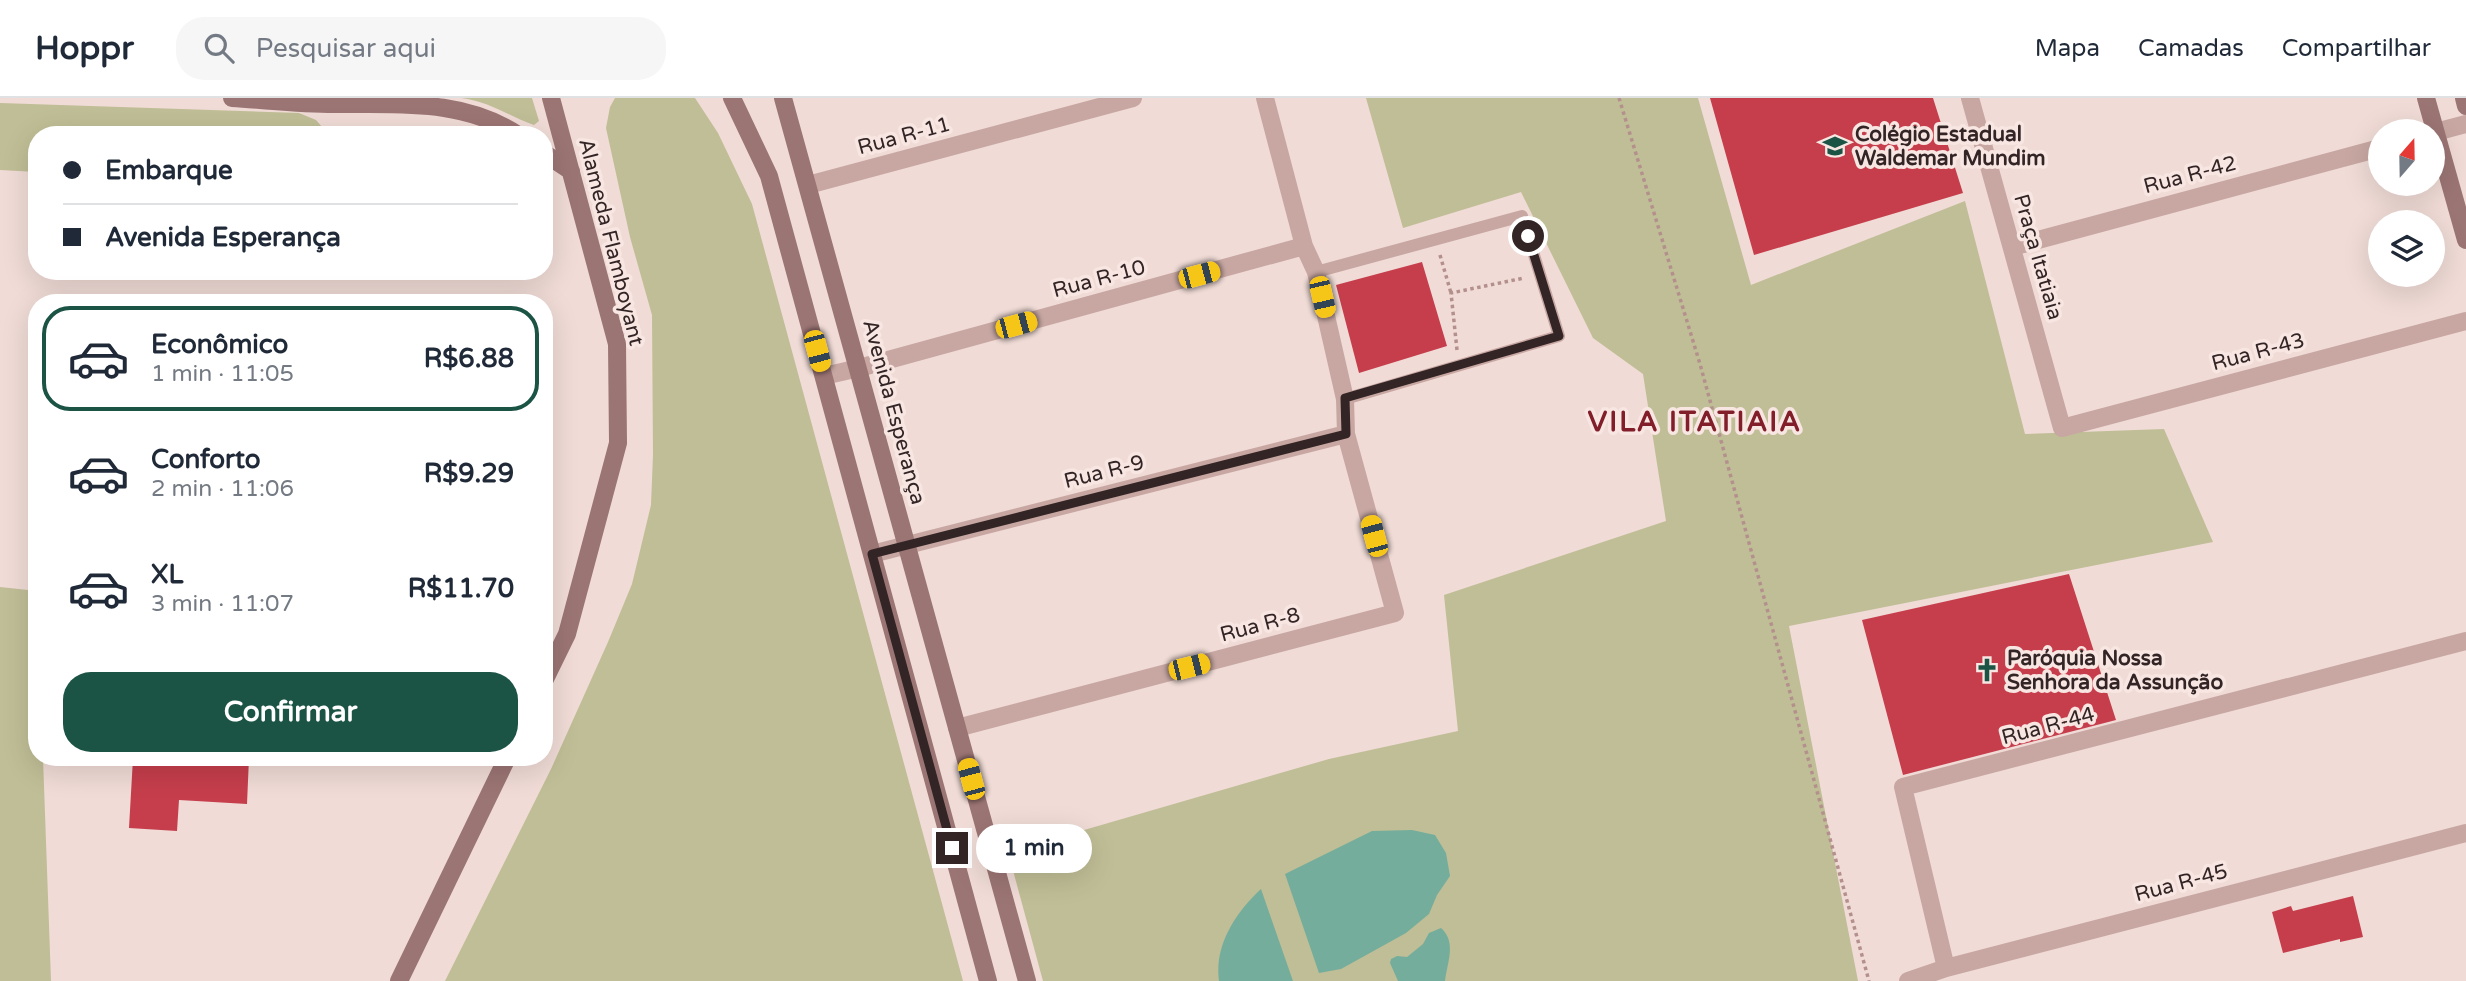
<!DOCTYPE html>
<html lang="pt">
<head>
<meta charset="utf-8">
<style>
  body { margin:0; font-family:"Varela Round",sans-serif; background:#f6f6f7; color:#1f2937; height:100vh; display:flex; flex-direction:column; font-size:26px; white-space:nowrap }
  * { box-sizing:border-box; margin:0 }
  p { font-size:23px; color:#747a83 }
  .icon { flex:none; width:38px; height:38px; fill:none; stroke:currentColor; stroke-width:2; stroke-linecap:round; stroke-linejoin:round }
  .map { position:relative; flex:1; overflow:hidden }
  .side { position:absolute; left:28px; top:196px; width:525px; height:472px; display:flex; flex-direction:column; background:#fff; border-radius:28px; box-shadow:0 7px 28px #0002 }
  .side>* { flex:none }
  .banner { position:absolute; left:28px; top:28px; width:525px; height:154px; border-radius:28px; box-shadow:0 7px 28px #0002; display:grid; align-content:center; height:154px; padding:0 35px; background:#fff }
  .needle { width:46px; rotate:20deg }
  .buttons { position:absolute; left:2368px; top:21px; display:grid; gap:14px }
  .buttons a { display:grid; place-items:center; width:77px; height:77px; border-radius:50%; background:#fff; box-shadow:0 7px 28px #0002; font-size:35px }
  .end { position:absolute; width:32px; height:32px; margin:-16px; border:9px solid #332525; background:#fff; box-shadow:0 0 0 4px #fff }
  .from { border-radius:50% }
  .bubble { position:absolute; height:49px; border-radius:24px; background:#fff; box-shadow:0 7px 28px #0002; font-size:23px; font-weight:700; line-height:49px; text-align:center }
  .car { position:absolute; width:21px; height:42px; margin:-21px -10px; border-radius:9px; box-shadow:0 0 5px 2px #0007; background:linear-gradient(#f5c518 24%,#345 0 40%,#f5c518 0 76%,#345 0 86%,#f5c518 0) }
  .banner b { display:flex; align-items:center; gap:24px; height:66px; font-size:26px }
  .banner b+b { border-top:2px solid #e0e1e3 }
  .banner i { width:18px; height:18px; background:#1f2937 }
  ul { padding:12px 0 0; list-style:none }
  li { display:flex; align-items:center; gap:21px; height:105px; margin:0 14px 10px; padding:0 21px; border:4px solid transparent; border-radius:28px }
  li div { flex:1 }
  li b { display:block; font-size:26px }
  li em { font-style:normal; font-weight:700 }
  li.current { border-color:#1b5344 }
  li>.icon { width:63px; height:63px; stroke-width:1.5 }
  .action { display:flex; gap:14px; margin-top:auto; padding:14px 35px }
  .action a { flex:1; height:80px; border-radius:28px; background:#1b5344; color:#fff; font-size:28px; font-weight:700; line-height:80px; text-align:center }
  header { display:flex; align-items:center; gap:42px; box-sizing:border-box; height:98px; padding:0 35px; background:#fff; border-bottom:2px solid #e0e1e3 }
  header strong { font-size:33px }
  nav { display:flex; gap:38px; margin-inline-start:auto; font-size:24px }
  .search { width:490px; height:63px; background:#f6f6f7; display:flex; align-items:center; gap:18px; box-sizing:border-box; padding:0 24px; border-radius:28px; color:#747a83; font-size:26px }
  .map>svg:first-child { display:block }
  .green { fill:#bfbe96 }
  .water { fill:#75ad9c }
  .building { fill:#c63e4c }
  .lines { fill:none; stroke-linecap:round; stroke-linejoin:round }
  .path { stroke:#b4908d; stroke-width:3.5; stroke-dasharray:3.5 3.5; stroke-linecap:butt }
  .lane { stroke:#c8a7a2; stroke-width:12 }
  .street { stroke:#c8a7a2; stroke-width:18 }
  .secondary { stroke:#9b7574; stroke-width:18 }
  .route { stroke:#332525; stroke-width:9 }
  .labels { text-anchor:middle; dominant-baseline:central; stroke-width:7; stroke-linejoin:round; paint-order:stroke }
  .poi-label { font-size:21px; font-weight:bold; fill:#332525; stroke:#f8e6e2; text-anchor:start }
  .street-label { font-size:21px; fill:#332525; stroke:#f8e6e2 }
  .district-label { font-size:28px; font-weight:bold; letter-spacing:2px; fill:#811e29; stroke:#f8e6e2 }
</style>
</head>
<body>
<header>
<strong>Hoppr</strong>
<div class="search"><svg class="icon" aria-label="search" viewBox="0 0 24 24"><circle cx="10" cy="10" r="6"/><path d="M15 15l6 6"/></svg>Pesquisar aqui</div>
<nav><a>Mapa</a><a>Camadas</a><a>Compartilhar</a></nav>
</header>
<div class="map">
<svg width="2466" height="883" viewBox="0 0 2466 883">
  <rect width="100%" height="100%" fill="#f0dbd6"/>
  <!-- green -->
  <path class="green" d="M 461,0 L 532,0 L 539,23 L 534,27 C 509,18 488,3 461,0 Z
    M 615,0 L 695,0 L 718,35 L 752,106 L 963,883 L 445,883 L 551,671 L 608,544 L 632,486 L 651,407 L 653,357 L 652,217 L 630,139 L 606,30 L 610,9 Z
    M 1366,0 L 1698,0 L 1751,187 L 1965,103 L 2025,336 L 2164,331 L 2213,444 L 1789,528 L 1858,883 L 1043,883 L 1008,754 L 1329,661 L 1458,633 L 1444,497 L 1666,423 L 1643,276 L 1593,240 L 1521,94 L 1403,130 Z
    M 0,5 L 299,15 L 316,22 L 329,37 L 37,37 L 37,74 L 0,72 Z
    M 0,489 L 37,493 L 37,660 L 43,660 L 51,883 L 0,883 Z"/>
  <!-- water -->
  <path class="water" d="M 1412,732 L 1435,737 L 1446,755 L 1450,778 L 1437,797 L 1429,816 L 1406,835 L 1341,871 L 1319,875 L 1285,776 L 1372,733 Z
    M 1261,791 L 1293,883 L 1219,883 C 1214,847 1236,814 1261,791 Z
    M 1441,830 C 1457,844 1447,865 1445,883 L 1398,883 L 1390,865 L 1391,861 L 1397,858 L 1407,859 L 1423,846 L 1429,835 Z"/>
  <!-- building -->
  <path class="building" d="M 1710,0 L 1933,0 L 1963,95 L 1754,157 Z
    M 1422,164 L 1447,248 L 1359,275 L 1336,187 Z
    M 2069,476 L 2116,622 L 1903,677 L 1862,522 Z
    M 133,660 L 249,660 L 247,706 L 179,702 L 177,733 L 129,730 Z
    M 2353,798 L 2363,839 L 2340,844 L 2340,841 L 2283,855 L 2272,814 L 2291,808 L 2293,813 Z"/>
  <g class="lines">
    <!-- path -->
    <path class="path" d="M 1619,0 L 1700,266 L 1869,883
      M 1440,157 L 1451,195
      M 1457,252 L 1451,195 L 1524,180"/>
    <!-- lane -->
    <path class="lane" d="M 1316,174 L 1522,118 L 1559,238 L 1345,301"/>
    <!-- street -->
    <path class="street" d="M 1970,0 L 2062,330 L 2466,223
      M 2432,35 L 2466,26
      M 808,87 L 1133,0
      M 2012,149 L 2380,50
      M 824,278 L 859,270 L 1304,148
      M 872,456 L 1346,336
      M 957,630 L 1395,515 L 1346,336 L 1345,301 L 1316,174 L 1304,148 L 1265,0
      M 1946,870 L 1903,689 L 2466,543
      M 1908,883 L 1946,870 L 2466,735"/>
    <!-- secondary -->
    <path class="secondary" d="M 232,0 C 266,2 300,6 334,6 C 399,7 461,0 518,37
      M 732,0 L 769,78 L 988,883
      M 783,0 L 1027,883
      M 2426,0 L 2466,142
      M 2464,0 L 2466,8
      M 544,55 L 571,73
      M 544,583 L 567,536 L 618,345 L 617,246 L 551,0
      M 399,883 L 507,660"/>
  </g>
  <g class="lines">
    <!-- route -->
    <path class="route" d="M 952,750 L 872,456 L 1346,336 L 1345,300 L 1559,238 L 1528,138"/>
  </g>
  <!-- icons -->
  <defs>
    <g id="school-bare" transform="scale(1.89)"><path d="M0-5L7-2L0 1L-7-2ZM-4 1L0 2.5L4 1V4Q0 6-4 4Z" fill="#1b5344" stroke="#f8e6e2" stroke-width="2.5" paint-order="stroke"/></g>
    <g id="church-bare" transform="scale(1.89)"><path d="M-1.2-6h2.4v3.5h3.3v2.4h-3.3V6h-2.4V-.1h-3.3v-2.4h3.3Z" fill="#1b5344" stroke="#f8e6e2" stroke-width="2.5" paint-order="stroke"/></g>
  </defs>
  <g fill-rule="evenodd">
    <use href="#school-bare" x="1835" y="48"/>
    <use href="#church-bare" x="1987" y="572"/>
  </g>
  <g class="labels">
    <!-- poi labels -->
    <g class="poi-label">
      <text x="1855" y="36">Colégio Estadual<tspan x="1855" dy="24">Waldemar Mundim</tspan></text>
      <text x="2007" y="560">Paróquia Nossa<tspan x="2007" dy="24">Senhora da Assunção</tspan></text>
    </g>
    <!-- street labels -->
    <g class="street-label">
      <text transform="translate(904 38) rotate(-15)">Rua R-11</text>
      <text transform="translate(2190 77) rotate(-15)">Rua R-42</text>
      <text transform="translate(611 144) rotate(76)">Alameda Flamboyant</text>
      <text transform="translate(2038 159) rotate(74)">Praça Itatiaia</text>
      <text transform="translate(1099 181) rotate(-15)">Rua R-10</text>
      <text transform="translate(2258 254) rotate(-15)">Rua R-43</text>
      <text transform="translate(894 314) rotate(75)">Avenida Esperança</text>
      <text transform="translate(1104 374) rotate(-14)">Rua R-9</text>
      <text transform="translate(1260 527) rotate(-15)">Rua R-8</text>
      <text transform="translate(2048 628) rotate(-15)">Rua R-44</text>
      <text transform="translate(2181 785) rotate(-15)">Rua R-45</text>
    </g>
    <!-- district labels -->
    <g class="district-label">
      <text x="1695" y="324">VILA ITATIAIA</text>
    </g>
  </g>
</svg>
<div class="buttons">
<a><svg class="needle" viewBox="-14 -14 28 28"><path d="M0-13l5 13h-10z" fill="#e53935"/><path d="M0 13l5-13h-10z" fill="#747a83"/></svg></a>
<a><svg class="icon" aria-label="layers" viewBox="0 0 24 24"><path d="M12 4l9 5-9 5-9-5zM3 14l9 5 9-5"/></svg></a>
</div>
<i class="end from" style="left:1528px;top:138px"></i>
<i class="end" style="left:952px;top:750px"></i>
<div class="bubble" style="left:976px;top:726px;width:116px">1 min</div>
<i class="car" style="left:1199px;top:177px;rotate:75deg"></i>
<i class="car" style="left:1322px;top:199px;rotate:167deg"></i>
<i class="car" style="left:1016px;top:227px;rotate:75deg"></i>
<i class="car" style="left:817px;top:253px;rotate:165deg"></i>
<i class="car" style="left:1374px;top:438px;rotate:345deg"></i>
<i class="car" style="left:1189px;top:569px;rotate:76deg"></i>
<i class="car" style="left:971px;top:681px;rotate:345deg"></i>
<div class="banner">
<b><i class="from"></i>Embarque</b>
<b><i></i>Avenida Esperança</b>
</div>
<section class="side">
<ul>
<li class="current"><svg class="icon" aria-label="car" viewBox="0 0 24 24"><path d="M5 17H2v-5l4-1 3-4h7l3 4 3 1v5h-3M9 17h6M6 11h13"/><circle cx="7" cy="17" r="2"/><circle cx="17" cy="17" r="2"/></svg><div><b>Econômico</b><p>1 min · 11:05</p></div><em>R$6.88</em></li>
<li><svg class="icon" aria-label="car" viewBox="0 0 24 24"><path d="M5 17H2v-5l4-1 3-4h7l3 4 3 1v5h-3M9 17h6M6 11h13"/><circle cx="7" cy="17" r="2"/><circle cx="17" cy="17" r="2"/></svg><div><b>Conforto</b><p>2 min · 11:06</p></div><em>R$9.29</em></li>
<li><svg class="icon" aria-label="car" viewBox="0 0 24 24"><path d="M5 17H2v-5l4-1 3-4h7l3 4 3 1v5h-3M9 17h6M6 11h13"/><circle cx="7" cy="17" r="2"/><circle cx="17" cy="17" r="2"/></svg><div><b>XL</b><p>3 min · 11:07</p></div><em>R$11.70</em></li>
</ul>
<div class="action"><a>Confirmar</a></div>
</section>
</div>
</body>
</html>
